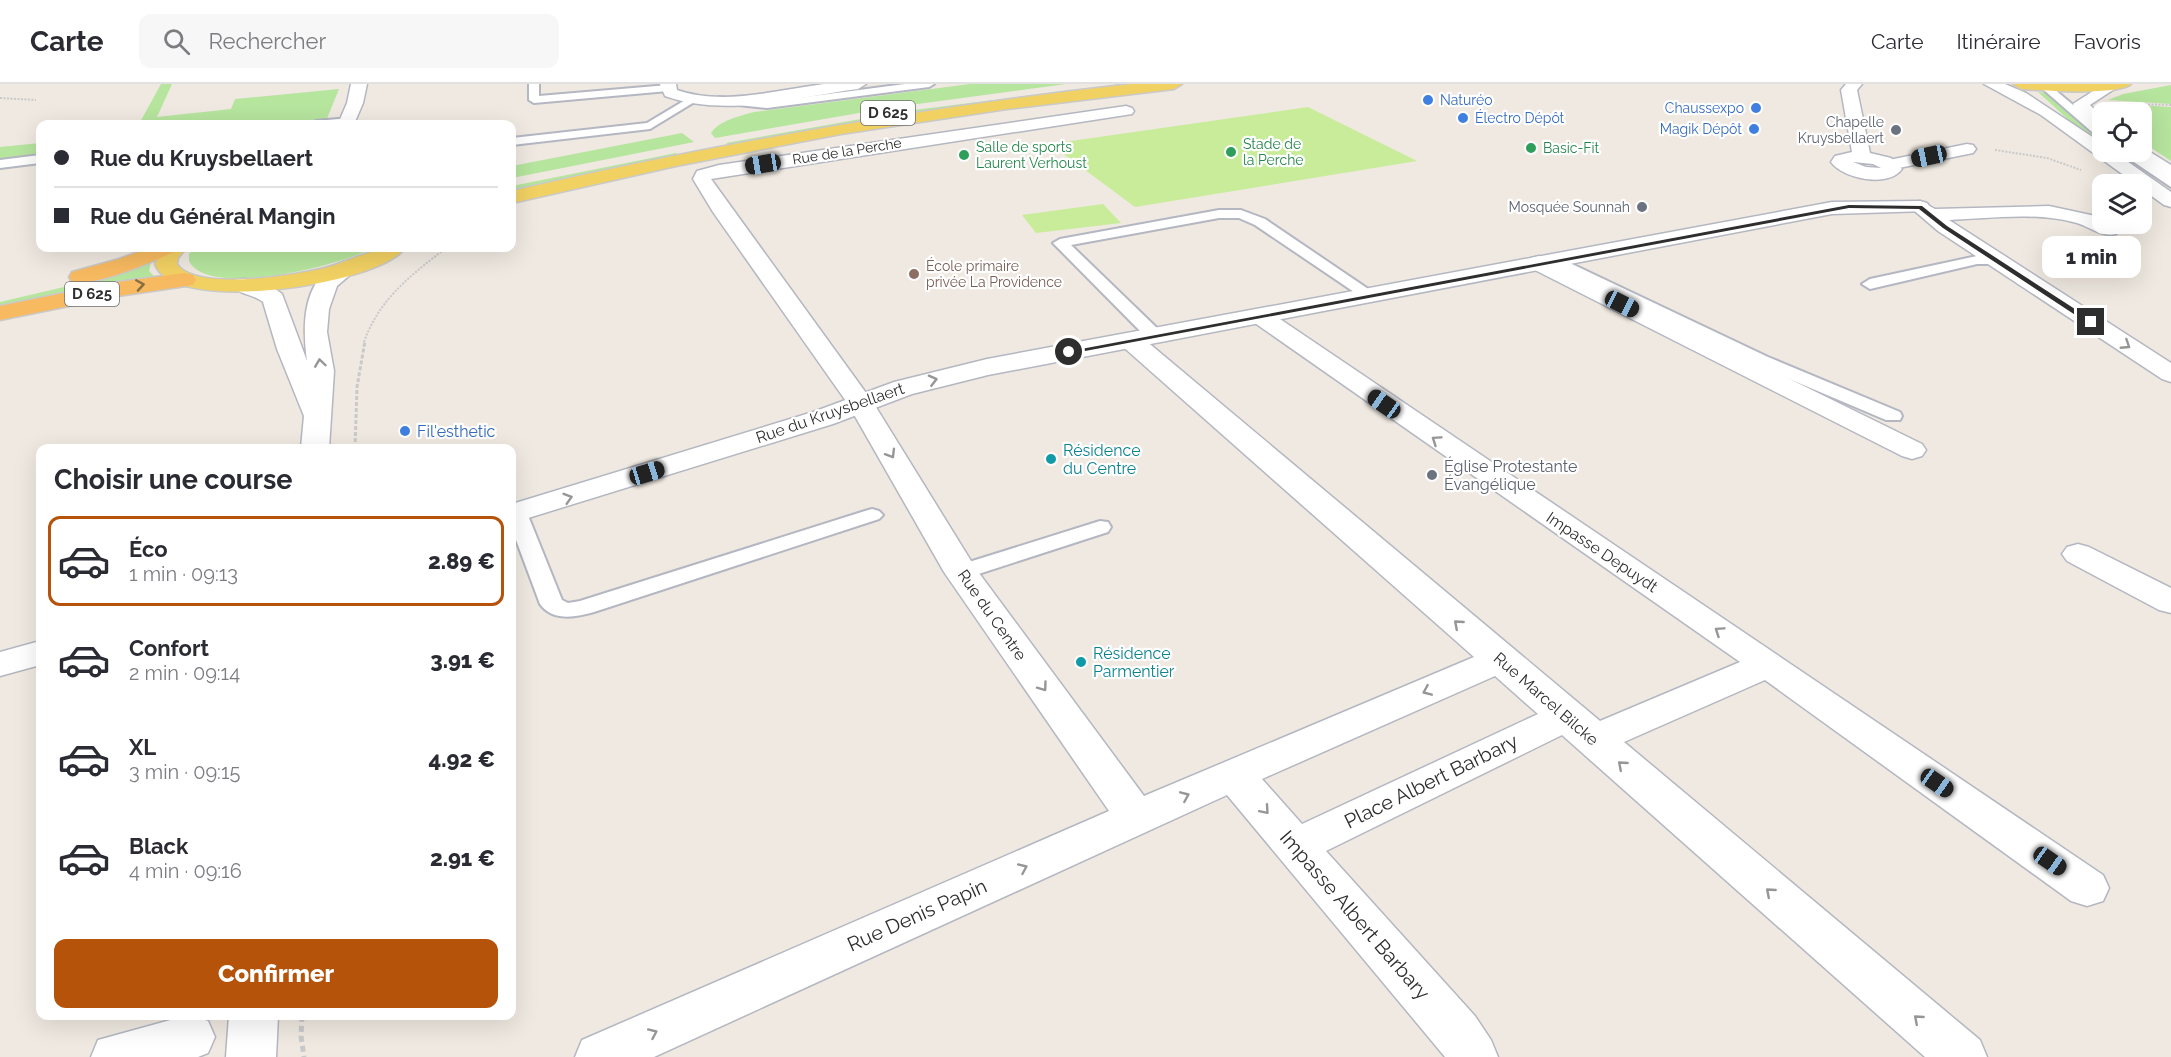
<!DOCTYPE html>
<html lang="fr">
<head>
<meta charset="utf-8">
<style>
  body { margin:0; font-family:Raleway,sans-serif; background:#f7f7f7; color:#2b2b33; height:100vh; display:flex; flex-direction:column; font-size:22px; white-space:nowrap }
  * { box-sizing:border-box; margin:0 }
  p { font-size:20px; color:#7c7c81 }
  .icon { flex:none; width:33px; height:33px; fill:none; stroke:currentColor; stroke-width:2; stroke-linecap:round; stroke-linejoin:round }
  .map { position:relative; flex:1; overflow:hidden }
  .drawer { position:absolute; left:36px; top:360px; width:480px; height:576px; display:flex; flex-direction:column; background:#fff; border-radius:12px; box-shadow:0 6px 24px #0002 }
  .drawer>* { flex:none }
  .top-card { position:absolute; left:36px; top:36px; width:480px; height:132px; border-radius:12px; box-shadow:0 6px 24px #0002; display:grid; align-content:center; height:132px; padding:0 18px; background:#fff }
  .tools { position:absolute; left:2092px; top:18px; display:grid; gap:12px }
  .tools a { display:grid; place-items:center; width:60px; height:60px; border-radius:12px; background:#fff; box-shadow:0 6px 24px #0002; font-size:30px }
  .end { position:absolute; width:27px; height:27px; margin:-14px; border:8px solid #2e2e2e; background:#fff; box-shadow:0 0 0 3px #fff }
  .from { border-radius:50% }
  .bubble { position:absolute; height:42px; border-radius:12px; background:#fff; box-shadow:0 6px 24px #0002; font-size:20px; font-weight:800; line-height:42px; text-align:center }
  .car { position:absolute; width:18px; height:36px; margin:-18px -9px; border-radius:8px; box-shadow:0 0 4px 2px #0007; background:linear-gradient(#222 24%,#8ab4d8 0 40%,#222 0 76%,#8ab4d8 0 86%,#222 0) }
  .top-card b { display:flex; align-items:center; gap:21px; height:57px; font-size:22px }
  .top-card b+b { border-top:2px solid #e1e1e2 }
  .top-card i { width:15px; height:15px; background:#2b2b33 }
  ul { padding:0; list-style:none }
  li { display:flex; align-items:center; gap:18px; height:90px; margin:0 12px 9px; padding:0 6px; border:3px solid transparent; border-radius:12px }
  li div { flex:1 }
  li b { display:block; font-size:22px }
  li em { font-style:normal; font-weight:800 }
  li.on { border-color:#b45309 }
  li>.icon { width:54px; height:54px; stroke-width:1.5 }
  h2 { padding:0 18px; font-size:27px; line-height:72px }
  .cta { display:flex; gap:12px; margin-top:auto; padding:12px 18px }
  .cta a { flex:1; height:69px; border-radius:12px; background:#b45309; color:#fff; font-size:24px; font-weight:800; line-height:69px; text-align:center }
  header { display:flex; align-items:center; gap:36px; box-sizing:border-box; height:84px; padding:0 30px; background:#fff; border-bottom:2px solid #e1e1e2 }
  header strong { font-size:28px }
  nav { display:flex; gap:33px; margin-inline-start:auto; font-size:21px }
  .search { width:420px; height:54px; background:#f7f7f7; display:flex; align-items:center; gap:15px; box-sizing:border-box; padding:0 21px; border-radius:12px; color:#7c7c81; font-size:22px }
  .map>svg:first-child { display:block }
  .green { fill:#b6e59e }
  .pitch { fill:#c9ec9a }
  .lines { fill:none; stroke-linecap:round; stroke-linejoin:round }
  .service-casing { stroke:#b4b7c1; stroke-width:4 }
  .pedestrian-casing { stroke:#b4b7c1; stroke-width:3 }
  .minor-casing { stroke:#b4b7c1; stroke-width:3 }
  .tertiary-casing { stroke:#b4b7c1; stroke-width:3 }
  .secondary-casing { stroke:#b4b7c1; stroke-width:3 }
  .primary-casing { stroke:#c9c9c9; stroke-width:3 }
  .trunk-casing { stroke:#c9c9c9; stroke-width:3 }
  .path-far2 { stroke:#c9c9c9; stroke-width:2; stroke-dasharray:2 1.5; stroke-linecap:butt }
  .path-far1 { stroke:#c9c9c9; stroke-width:3; stroke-dasharray:4 2; stroke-linecap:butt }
  .path { stroke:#c9c9c9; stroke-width:5; stroke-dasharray:6 4; stroke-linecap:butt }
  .service { fill:#fff; fill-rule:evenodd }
  .pedestrian { fill:#fff; fill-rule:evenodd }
  .minor { fill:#fff; fill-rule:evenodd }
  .tertiary { fill:#fff; fill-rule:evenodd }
  .secondary { fill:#fff; fill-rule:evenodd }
  .primary { fill:#f2d163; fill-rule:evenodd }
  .trunk { fill:#f8ba60; fill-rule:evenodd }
  .oneway { stroke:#896d44 }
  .oneway2 { stroke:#969696 }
  .route { fill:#2e2e2e }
  .shop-dot { fill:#3f7fe0; stroke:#fff; stroke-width:2 }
  .worship-dot { fill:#6b7280; stroke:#fff; stroke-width:2 }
  .leisure-dot { fill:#2e9e5b; stroke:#fff; stroke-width:2 }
  .education-dot { fill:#8d6e63; stroke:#fff; stroke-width:2 }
  .culture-dot { fill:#0f9aa8; stroke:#fff; stroke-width:2 }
  .labels { text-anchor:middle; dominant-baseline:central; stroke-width:4.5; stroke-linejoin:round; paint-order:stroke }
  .far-shop-label { font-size:14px; fill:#366cbe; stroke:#fff; text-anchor:start }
  .far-worship-label { font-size:14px; fill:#5b616d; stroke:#fff; text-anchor:end }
  .far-leisure-label { font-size:14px; fill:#27864d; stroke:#fff; text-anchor:start }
  .far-street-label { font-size:14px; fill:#2e2e2e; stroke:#fff }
  .far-education-label { font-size:14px; fill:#785e54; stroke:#fff; text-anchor:start }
  .shield { fill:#fff; stroke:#6d6d6d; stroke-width:1.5 }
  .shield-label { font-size:15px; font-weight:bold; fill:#2e2e2e }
  .street-label { font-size:16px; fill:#2e2e2e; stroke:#fff }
  .shop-label { font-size:16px; fill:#366cbe; stroke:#fff; text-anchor:start }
  .culture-label { font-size:16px; fill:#0d838f; stroke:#fff; text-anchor:start }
  .worship-label { font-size:16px; fill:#5b616d; stroke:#fff; text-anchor:start }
  .near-street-label { font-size:20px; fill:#2e2e2e; stroke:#fff }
</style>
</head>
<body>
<header>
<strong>Carte</strong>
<div class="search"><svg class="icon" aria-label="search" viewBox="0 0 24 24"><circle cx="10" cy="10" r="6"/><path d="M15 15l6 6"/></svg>Rechercher</div>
<nav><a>Carte</a><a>Itinéraire</a><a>Favoris</a></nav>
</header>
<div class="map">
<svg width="2171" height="973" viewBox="0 0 2171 973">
  <rect width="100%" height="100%" fill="#efe9e1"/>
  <!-- green -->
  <path class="green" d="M 161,0 L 172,0 L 157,33 L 231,25 L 235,15 L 339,5 L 326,37 L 293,40 L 139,40 Z
    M 970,0 L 1066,0 L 888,24 L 715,54 L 711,49 C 720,36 740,32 754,28 Z
    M 1121,0 L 1157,0 L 730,62 L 726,59 L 906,27 Z
    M 2171,1 L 2171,20 L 2108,16 L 2123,10 Z
    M 2038,8 L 2047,9 L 2103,56 L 2103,62 L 2072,39 Z
    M 2107,19 L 2171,23 L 2171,77 L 2142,58 L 2142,28 L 2103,28 L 2103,31 L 2099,24 Z
    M 682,49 L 694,58 L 512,94 L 512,82 Z
    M 40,59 L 40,71 L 0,76 L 0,63 Z
    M 676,69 L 681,72 L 512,109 L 512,102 Z
    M 194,164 L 374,164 C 343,180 209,216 189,177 L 189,170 Z
    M 151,179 L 149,187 L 156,194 L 0,224 L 0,218 L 111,192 Z"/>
  <!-- pitch -->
  <path class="pitch" d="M 1308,23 L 1417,77 L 1135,123 L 1050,60 Z
    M 1103,120 L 1121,139 L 1036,149 L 1022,131 Z"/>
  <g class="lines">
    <!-- service casing -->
    <g class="service-casing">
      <path id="service" d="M 529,0 L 539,0 L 539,12 L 668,1 L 673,4 L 668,7 L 534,19 L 529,16 Z
        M 905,0 L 934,0 L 929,3 L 767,24 L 719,19 L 714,16 L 719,13 L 767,18 Z
        M 2037,0 L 2048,0 L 2103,46 L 2103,55 L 2099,54 Z
        M 692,12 L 697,15 L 696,17 L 650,45 L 512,61 L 512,54 L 647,39 Z
        M 349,34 L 353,35 L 353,39 L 310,40 L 316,37 Z
        M 2119,68 L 2132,68 L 2171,93 L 2171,103 Z
        M 40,71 L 40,79 L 0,84 L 0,76 Z
        M 1219,126 L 1241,126 L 1265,135 L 1377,211 L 1375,214 L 1363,214 L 1255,141 L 1239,134 L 1219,134 L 1071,161 L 1161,248 L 1163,252 L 1161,256 L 1149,256 L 1053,159 L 1060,155 Z
        M 1555,172 L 1768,273 L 1900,328 L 1902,332 L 1900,336 L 1886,336 L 1756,281 L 1550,179 L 1548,176 L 1550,173 Z
        M 1977,172 L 1996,172 L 2003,176 L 1996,180 L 1977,180 L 1870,205 L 1862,200 L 1870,195 Z
        M 516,423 L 523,425 L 527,429 L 562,516 L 568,519 L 580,517 L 865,427 L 872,425 L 879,427 L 883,431 L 879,435 L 594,528 C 576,533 553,538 540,520 L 512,445 L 512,424 Z
        M 1100,437 L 1108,438 L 1111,443 L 1108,448 L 969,493 L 961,495 L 953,493 L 950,488 L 953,483 Z"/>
    </g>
    <!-- pedestrian casing -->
    <g class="pedestrian-casing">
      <path id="pedestrian" d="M 185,932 L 194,932 L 208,937 L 215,953 L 208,969 L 198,973 L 91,973 L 98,956 Z"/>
    </g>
    <!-- minor casing -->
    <g class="minor-casing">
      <path id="minor" d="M 660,0 L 676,0 L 677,6 C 723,22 777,6 824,0 C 838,0 852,0 866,0 L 858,5 C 796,13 726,34 665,12 Z
        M 1126,22 L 1132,24 L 1134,27 L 1132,30 L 711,95 L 874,320 L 976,485 L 1144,712 L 1474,573 L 1121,261 L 1118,256 L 1121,251 L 1130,249 L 1139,251 L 1600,637 L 1740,578 L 1252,237 L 1248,232 L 1252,227 L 1260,225 L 1268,227 L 2103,791 L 2109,804 L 2103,817 L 2087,822 L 2071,817 L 1765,596 L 1624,658 L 1980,956 L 1987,973 L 1925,973 L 1562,651 L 1326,767 L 1475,932 L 1491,956 L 1498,973 L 1445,973 L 1227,711 L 654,973 L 575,973 L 582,956 L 1109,727 L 944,488 L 848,320 L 713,128 L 693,95 L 697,87 L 719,81 ZM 1495,592 L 1538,630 L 1302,740 L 1262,695 Z
        M 1967,60 L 1973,61 L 1976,65 L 1973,69 L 1889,86 L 1883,85 L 1880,81 L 1883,77 L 1889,76 Z
        M 1920,117 L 1935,125 L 2049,122 L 2100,133 L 2103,134 L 2103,140 L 2116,142 L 2119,146 L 2116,150 C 2101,154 2088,141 2073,138 C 2034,128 1989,134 1949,136 L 2171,279 L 2171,298 L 2162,295 L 1938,147 L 1910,123 L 1913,119 Z
        M 1539,172 L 1922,360 L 1926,366 L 1922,372 L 1912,375 L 1902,372 L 1531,184 L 1528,179 L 1531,174 Z
        M 2078,460 L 2089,463 L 2171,504 L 2171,529 L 2159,526 L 2067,477 L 2062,470 L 2067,463 Z
        M 40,557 L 40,581 L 0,592 L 0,568 Z"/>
    </g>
    <!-- tertiary casing -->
    <g class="tertiary-casing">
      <path id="tertiary" d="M 351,0 L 367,0 L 363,19 L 354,40 L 338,40 L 347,19 Z
        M 1846,0 L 1862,0 L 1857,6 L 1870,69 L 1891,74 L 1902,85 C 1889,104 1843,95 1831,78 L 1835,72 L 1852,68 L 1841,6 ZM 1853,78 L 1873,80 L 1881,84 L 1866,83 Z
        M 1984,0 L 2005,0 L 2026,9 L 2103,60 L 2103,68 L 2114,68 L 2171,108 L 2171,123 L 2164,121 L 2142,105 L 2142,100 L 2136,100 L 2041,31 Z
        M 2104,0 L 2117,0 L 2119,2 L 2090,21 L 2103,34 L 2103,47 C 2089,44 2079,32 2073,20 Z
        M 2142,63 L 2171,81 L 2171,95 L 2164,93 L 2134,72 L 2132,68 L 2142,68 Z
        M 1920,117 L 1927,119 L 1930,123 L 1927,127 L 1832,130 L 988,291 L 912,310 L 833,340 L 512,439 L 512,420 L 813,328 L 894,298 L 987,275 L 1832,118 Z"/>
    </g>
    <!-- secondary casing -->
    <g class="secondary-casing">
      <path id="secondary" d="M 347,177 L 355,179 L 358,184 L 337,202 L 329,225 L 327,248 L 334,287 L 329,364 L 301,364 L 304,332 L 277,265 L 263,218 C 254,210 238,211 232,201 L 235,196 C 251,192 270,201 282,210 L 307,277 C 302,241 302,189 347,177 Z
        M 229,932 L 278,932 L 276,973 L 226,973 Z"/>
    </g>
    <!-- primary casing -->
    <g class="primary-casing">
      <path id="primary" d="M 1132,0 L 1182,0 L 1174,5 L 1007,25 L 841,50 L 676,82 L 512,119 L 512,107 C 716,60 923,23 1132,0 Z
        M 2013,0 L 2131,0 C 2119,12 2040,6 2021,5 Z
        M 164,164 L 186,164 L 178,174 L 177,180 C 195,208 296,191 325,184 C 352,177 376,161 405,164 C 379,201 173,232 155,180 Z"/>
    </g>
    <!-- trunk casing -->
    <g class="trunk-casing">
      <path id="trunk" d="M 149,164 L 178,164 L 174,168 C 152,178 94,203 72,198 L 69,193 L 72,188 L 119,175 Z
        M 185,189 L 193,191 L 196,196 L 193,201 L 118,212 L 0,236 L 0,222 L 118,198 Z"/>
    </g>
    <!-- path-far2 -->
    <path class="path-far2" d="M 0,14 L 36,16
      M 2134,20 L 2171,21
      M 1995,66 L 2047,74 L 2081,86
      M 364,258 C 379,215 411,191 446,164"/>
    <!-- path-far1 -->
    <path class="path-far1" d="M 355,364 L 357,303 L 365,257"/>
    <!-- path -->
    <path class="path" d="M 302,932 L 301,952 L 304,973"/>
    <!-- service -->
    <use href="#service" class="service"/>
    <!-- pedestrian -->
    <use href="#pedestrian" class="pedestrian"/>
    <!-- minor -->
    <use href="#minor" class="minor"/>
    <!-- tertiary -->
    <use href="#tertiary" class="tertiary"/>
    <!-- secondary -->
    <use href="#secondary" class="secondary"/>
    <!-- primary -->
    <use href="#primary" class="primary"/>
    <!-- trunk -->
    <use href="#trunk" class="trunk"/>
  </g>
  <!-- one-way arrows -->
  <defs><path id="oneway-chevron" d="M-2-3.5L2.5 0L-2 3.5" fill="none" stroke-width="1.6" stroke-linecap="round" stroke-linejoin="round" transform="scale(1.5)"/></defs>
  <use class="oneway" href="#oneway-chevron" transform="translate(140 201) rotate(-9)"/>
  <g class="oneway2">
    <use href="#oneway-chevron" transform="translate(2126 261) rotate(33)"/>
    <use href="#oneway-chevron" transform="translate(320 279) rotate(-98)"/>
    <use href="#oneway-chevron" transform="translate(933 296) rotate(-14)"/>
    <use href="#oneway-chevron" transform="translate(1436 356) rotate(-146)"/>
    <use href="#oneway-chevron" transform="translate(891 370) rotate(59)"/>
    <use href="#oneway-chevron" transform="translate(568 414) rotate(-17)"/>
    <use href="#oneway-chevron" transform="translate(1458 540) rotate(-139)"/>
    <use href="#oneway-chevron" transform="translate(1719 547) rotate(-146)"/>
    <use href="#oneway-chevron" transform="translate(1043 603) rotate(54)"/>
    <use href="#oneway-chevron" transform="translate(1427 607) rotate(157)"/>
    <use href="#oneway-chevron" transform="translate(1622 681) rotate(-139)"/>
    <use href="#oneway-chevron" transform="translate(1185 712) rotate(-23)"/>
    <use href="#oneway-chevron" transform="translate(1265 726) rotate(49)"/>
    <use href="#oneway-chevron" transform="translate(1023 784) rotate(-24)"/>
    <use href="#oneway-chevron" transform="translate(1770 808) rotate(-139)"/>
    <use href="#oneway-chevron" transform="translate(1918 935) rotate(-139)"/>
    <use href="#oneway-chevron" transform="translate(653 949) rotate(-24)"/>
  </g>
  <!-- route -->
  <path class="route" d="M 1849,121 L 1922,122 L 1947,142 L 2095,238 L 2089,240 L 1943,144 L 1919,125 L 1849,124 L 1069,270 L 1065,268 Z"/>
  <!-- markers -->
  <g class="shop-dot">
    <circle cx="1428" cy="16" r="6"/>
    <circle cx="1756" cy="24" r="6"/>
    <circle cx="1463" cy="34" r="6"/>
    <circle cx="1754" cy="45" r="6"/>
    <circle cx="405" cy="347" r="6"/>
  </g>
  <g class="worship-dot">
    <circle cx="1896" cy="46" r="6"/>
    <circle cx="1642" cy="123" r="6"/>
    <circle cx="1432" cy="391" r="6"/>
  </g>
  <g class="leisure-dot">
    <circle cx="1531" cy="64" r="6"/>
    <circle cx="1231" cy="68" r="6"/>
    <circle cx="964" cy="71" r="6"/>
  </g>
  <circle class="education-dot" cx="914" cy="190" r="6"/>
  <g class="culture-dot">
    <circle cx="1051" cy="375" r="6"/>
    <circle cx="1081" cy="578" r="6"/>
  </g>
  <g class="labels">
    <!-- far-shop labels -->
    <g class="far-shop-label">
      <text x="1440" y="16">Naturéo</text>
      <text x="1744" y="24" text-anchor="end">Chaussexpo</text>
      <text x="1475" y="34">Électro Dépôt</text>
      <text x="1742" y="45" text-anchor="end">Magik Dépôt</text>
    </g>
    <!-- far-worship labels -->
    <g class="far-worship-label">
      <text x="1884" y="38">Chapelle<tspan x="1884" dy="16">Kruysbellaert</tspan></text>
      <text x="1630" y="123">Mosquée Sounnah</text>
    </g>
    <!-- far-leisure labels -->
    <g class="far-leisure-label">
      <text x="1243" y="60">Stade de<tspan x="1243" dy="16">la Perche</tspan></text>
      <text x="976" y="63">Salle de sports<tspan x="976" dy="16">Laurent Verhoust</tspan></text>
      <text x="1543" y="64">Basic-Fit</text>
    </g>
    <!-- far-street labels -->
    <g class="far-street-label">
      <text transform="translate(847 67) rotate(-9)">Rue de la Perche</text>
    </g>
    <!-- far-education labels -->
    <g class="far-education-label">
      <text x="926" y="182">École primaire<tspan x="926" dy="16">privée La Providence</tspan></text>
    </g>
    <!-- shield labels -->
    <g class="shield">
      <rect x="861" y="17" width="54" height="24" rx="4.5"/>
      <rect x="65" y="198" width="54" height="24" rx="4.5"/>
    </g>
    <g class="shield-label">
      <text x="888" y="29">D 625</text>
      <text x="92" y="210">D 625</text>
    </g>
    <!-- street labels -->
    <g class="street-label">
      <text transform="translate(830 329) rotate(-19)">Rue du Kruysbellaert</text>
      <text transform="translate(1602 468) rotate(34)">Impasse Depuydt</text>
      <text transform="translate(992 531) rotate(55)">Rue du Centre</text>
      <text transform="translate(1546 615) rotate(41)">Rue Marcel Bilcke</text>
    </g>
    <!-- shop labels -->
    <g class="shop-label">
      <text x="417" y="347">Fil'esthetic</text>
    </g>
    <!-- culture labels -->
    <g class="culture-label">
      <text x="1063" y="366">Résidence<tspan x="1063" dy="18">du Centre</tspan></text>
      <text x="1093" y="569">Résidence<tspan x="1093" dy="18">Parmentier</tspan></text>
    </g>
    <!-- worship labels -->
    <g class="worship-label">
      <text x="1444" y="382">Église Protestante<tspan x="1444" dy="18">Évangélique</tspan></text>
    </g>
    <!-- near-street labels -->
    <g class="near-street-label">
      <text transform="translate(1431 697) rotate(-26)">Place Albert Barbary</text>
      <text transform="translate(917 831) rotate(-24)">Rue Denis Papin</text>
      <text transform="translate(1355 831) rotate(49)">Impasse Albert Barbary</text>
    </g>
  </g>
</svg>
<div class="tools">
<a><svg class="icon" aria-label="locate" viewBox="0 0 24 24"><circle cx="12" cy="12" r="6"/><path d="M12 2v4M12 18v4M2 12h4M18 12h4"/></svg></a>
<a><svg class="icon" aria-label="layers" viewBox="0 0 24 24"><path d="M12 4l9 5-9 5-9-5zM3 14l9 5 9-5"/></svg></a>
</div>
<i class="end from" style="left:1069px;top:268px"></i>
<i class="end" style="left:2091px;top:238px"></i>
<div class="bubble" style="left:2042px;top:152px;width:99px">1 min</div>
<i class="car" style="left:1929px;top:72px;rotate:258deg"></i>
<i class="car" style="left:763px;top:80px;rotate:261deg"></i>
<i class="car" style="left:1622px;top:220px;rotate:117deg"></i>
<i class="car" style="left:1384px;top:320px;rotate:305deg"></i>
<i class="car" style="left:647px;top:389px;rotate:73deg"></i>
<i class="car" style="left:1937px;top:699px;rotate:125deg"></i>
<i class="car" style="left:2050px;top:777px;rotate:125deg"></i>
<div class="top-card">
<b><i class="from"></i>Rue du Kruysbellaert</b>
<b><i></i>Rue du Général Mangin</b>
</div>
<section class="drawer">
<h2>Choisir une course</h2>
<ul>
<li class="on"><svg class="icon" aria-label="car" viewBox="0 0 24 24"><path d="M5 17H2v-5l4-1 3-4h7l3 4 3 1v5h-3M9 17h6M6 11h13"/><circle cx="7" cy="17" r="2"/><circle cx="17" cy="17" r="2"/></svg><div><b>Éco</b><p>1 min · 09:13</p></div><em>2.89 €</em></li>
<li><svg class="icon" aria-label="car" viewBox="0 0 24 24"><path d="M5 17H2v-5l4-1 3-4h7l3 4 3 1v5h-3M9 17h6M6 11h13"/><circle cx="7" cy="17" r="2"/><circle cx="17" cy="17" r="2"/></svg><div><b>Confort</b><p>2 min · 09:14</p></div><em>3.91 €</em></li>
<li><svg class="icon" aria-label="car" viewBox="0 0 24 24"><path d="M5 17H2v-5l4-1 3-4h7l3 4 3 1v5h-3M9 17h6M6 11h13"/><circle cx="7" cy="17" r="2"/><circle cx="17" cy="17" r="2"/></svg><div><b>XL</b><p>3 min · 09:15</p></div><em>4.92 €</em></li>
<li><svg class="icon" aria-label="car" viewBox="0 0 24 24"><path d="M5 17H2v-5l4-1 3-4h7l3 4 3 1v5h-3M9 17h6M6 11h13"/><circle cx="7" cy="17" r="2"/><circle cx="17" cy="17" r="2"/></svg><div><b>Black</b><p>4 min · 09:16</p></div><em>2.91 €</em></li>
</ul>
<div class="cta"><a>Confirmer</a></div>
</section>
</div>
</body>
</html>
